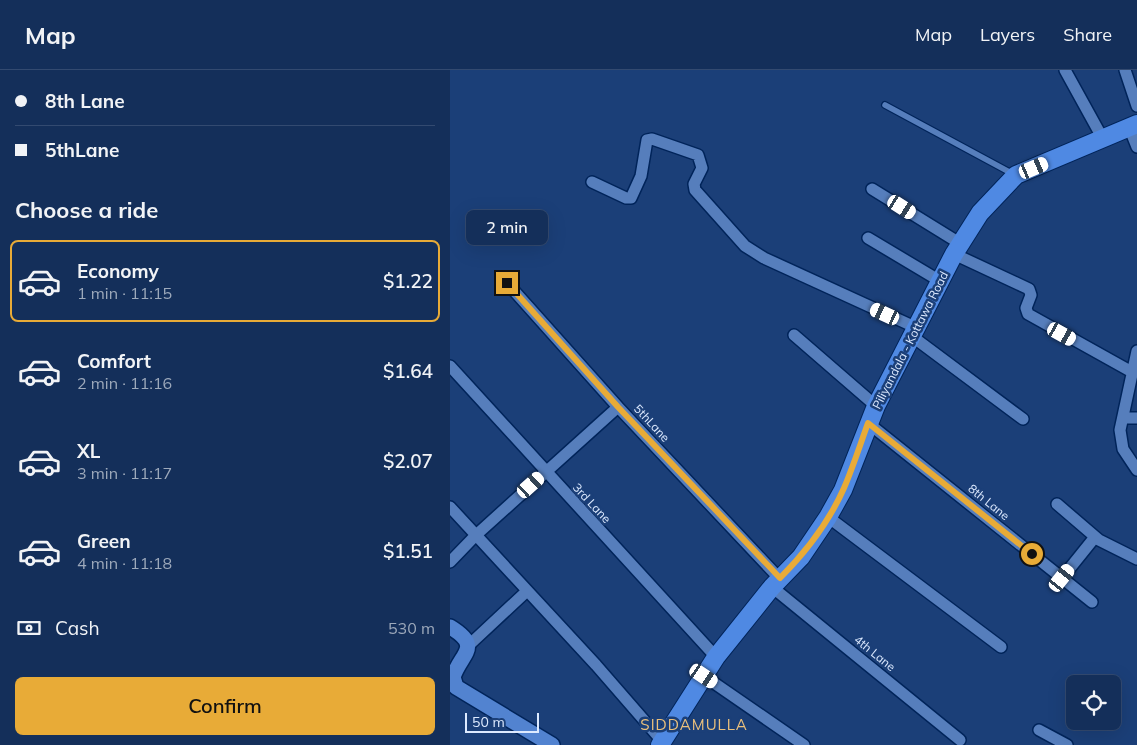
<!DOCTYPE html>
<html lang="en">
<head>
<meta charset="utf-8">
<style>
  body { margin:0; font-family:Mulish,sans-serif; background:#213b63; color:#f1f3f6; height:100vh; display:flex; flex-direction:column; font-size:19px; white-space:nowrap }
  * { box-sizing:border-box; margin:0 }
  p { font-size:16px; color:#9da9bb }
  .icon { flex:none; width:28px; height:28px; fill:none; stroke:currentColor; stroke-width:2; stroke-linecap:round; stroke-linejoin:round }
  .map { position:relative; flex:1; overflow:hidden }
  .panel { display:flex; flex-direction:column; background:#142f5a; width:450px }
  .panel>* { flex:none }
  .guide { display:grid; align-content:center; height:110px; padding:0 15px; background:#142f5a }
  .controls { position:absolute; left:616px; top:605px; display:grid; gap:10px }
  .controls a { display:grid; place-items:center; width:55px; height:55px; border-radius:8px; background:#142f5a; box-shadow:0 5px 20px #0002,0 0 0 1px #334a70; font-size:25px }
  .scale { position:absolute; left:15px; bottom:12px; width:74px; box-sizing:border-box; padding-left:5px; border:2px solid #ddeaff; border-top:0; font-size:14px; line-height:18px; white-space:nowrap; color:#ddeaff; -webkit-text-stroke:4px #1b3f78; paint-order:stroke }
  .end { position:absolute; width:22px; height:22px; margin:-11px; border:6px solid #e8ab37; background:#111; box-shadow:0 0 0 2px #111 }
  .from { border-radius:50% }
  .bubble { position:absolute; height:35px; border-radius:8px; background:#142f5a; box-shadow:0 5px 20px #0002,0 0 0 1px #334a70; font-size:16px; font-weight:600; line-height:35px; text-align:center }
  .car { position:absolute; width:15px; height:30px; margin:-15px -8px; border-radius:6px; box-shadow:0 0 4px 1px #0007; background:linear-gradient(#fff 24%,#345 0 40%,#fff 0 76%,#345 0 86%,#fff 0) }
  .guide b { display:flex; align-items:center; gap:18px; height:48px; font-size:19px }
  .guide b+b { border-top:1px solid #334a70 }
  .guide i { width:12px; height:12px; background:#f1f3f6 }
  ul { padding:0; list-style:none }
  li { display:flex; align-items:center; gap:15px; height:82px; margin:0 10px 8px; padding:0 5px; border:2px solid transparent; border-radius:8px }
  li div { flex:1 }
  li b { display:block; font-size:19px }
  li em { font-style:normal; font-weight:600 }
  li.active { border-color:#e8ab37 }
  li>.icon { width:45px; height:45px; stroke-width:1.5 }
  h2 { padding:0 15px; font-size:22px; line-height:60px }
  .pay { display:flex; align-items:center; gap:12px; height:55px; padding:0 15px; font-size:19px }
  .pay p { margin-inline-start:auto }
  .button { display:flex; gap:10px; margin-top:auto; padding:10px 15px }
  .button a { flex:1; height:58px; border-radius:8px; background:#e8ab37; color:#111; font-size:20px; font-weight:600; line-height:58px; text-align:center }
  header { display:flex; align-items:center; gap:30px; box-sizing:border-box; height:70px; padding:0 25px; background:#142f5a; border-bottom:1px solid #334a70 }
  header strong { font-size:24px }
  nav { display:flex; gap:28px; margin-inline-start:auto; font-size:18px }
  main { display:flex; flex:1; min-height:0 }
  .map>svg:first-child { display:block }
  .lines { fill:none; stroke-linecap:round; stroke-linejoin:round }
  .lane-casing { stroke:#00245a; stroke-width:8 }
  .street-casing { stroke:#00245a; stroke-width:14 }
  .secondary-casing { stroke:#00245a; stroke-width:18 }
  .primary-casing { stroke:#00245a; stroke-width:20 }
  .lane { stroke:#567ebc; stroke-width:5.5 }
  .street { stroke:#567ebc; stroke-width:11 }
  .secondary { stroke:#5283d0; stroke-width:15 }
  .primary { stroke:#4f89e3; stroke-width:18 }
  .route { stroke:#e8ab37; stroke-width:6 }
  .labels { text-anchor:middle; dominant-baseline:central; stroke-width:5; stroke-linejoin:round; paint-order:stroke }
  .street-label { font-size:12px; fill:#ddeaff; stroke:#1b3f78 }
  .quarter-label { font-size:15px; letter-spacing:1px; fill:#ecc17c; stroke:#1b3f78 }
</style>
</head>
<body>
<header>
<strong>Map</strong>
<nav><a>Map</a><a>Layers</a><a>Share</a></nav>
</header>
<main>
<section class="panel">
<div class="guide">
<b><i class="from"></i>8th Lane</b>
<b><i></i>5thLane</b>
</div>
<h2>Choose a ride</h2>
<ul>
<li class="active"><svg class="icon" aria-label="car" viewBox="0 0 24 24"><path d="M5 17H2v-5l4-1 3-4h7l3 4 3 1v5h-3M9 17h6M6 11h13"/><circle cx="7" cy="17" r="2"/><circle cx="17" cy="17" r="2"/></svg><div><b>Economy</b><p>1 min · 11:15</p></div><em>$1.22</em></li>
<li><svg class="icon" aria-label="car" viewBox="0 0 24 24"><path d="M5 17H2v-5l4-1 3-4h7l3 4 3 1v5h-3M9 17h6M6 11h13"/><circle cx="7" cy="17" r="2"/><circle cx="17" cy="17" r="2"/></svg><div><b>Comfort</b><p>2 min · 11:16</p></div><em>$1.64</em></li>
<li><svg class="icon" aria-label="car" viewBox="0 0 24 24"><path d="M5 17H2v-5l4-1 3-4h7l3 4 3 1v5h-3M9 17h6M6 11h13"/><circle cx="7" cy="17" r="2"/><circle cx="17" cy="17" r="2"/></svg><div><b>XL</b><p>3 min · 11:17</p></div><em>$2.07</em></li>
<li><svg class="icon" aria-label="car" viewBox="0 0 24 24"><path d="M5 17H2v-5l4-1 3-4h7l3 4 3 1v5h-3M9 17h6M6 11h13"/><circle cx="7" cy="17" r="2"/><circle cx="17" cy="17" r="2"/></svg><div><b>Green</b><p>4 min · 11:18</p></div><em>$1.51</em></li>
</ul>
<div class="pay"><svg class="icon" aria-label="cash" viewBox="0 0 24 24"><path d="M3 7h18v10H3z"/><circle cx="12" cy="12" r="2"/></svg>Cash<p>530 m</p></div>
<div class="button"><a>Confirm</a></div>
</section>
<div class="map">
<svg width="687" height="675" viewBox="0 0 687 675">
  <rect width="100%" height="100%" fill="#1b3f78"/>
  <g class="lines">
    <!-- lane casing -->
    <g class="lane-casing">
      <path id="lane" d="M 435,35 L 563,104"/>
    </g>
    <!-- street casing -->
    <g class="street-casing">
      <path id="street" d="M 615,0 L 653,69
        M 675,0 L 687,36
        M 679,57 L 687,77
        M 142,112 L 176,128 L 181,128 L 191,106 L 197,70 L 202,69 L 248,85 L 252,98 L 244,114 L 245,120 L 295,176 L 314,188 L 467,258
        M 422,119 L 511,174
        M 418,168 L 490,211
        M 504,184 L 579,219 L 581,225 L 576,238 L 578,244 L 682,302
        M 57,213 L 168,337 L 330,509
        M 344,265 L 426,336
        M 463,267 L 573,349
        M 687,281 L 670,360 L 673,379 L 687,400
        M 0,296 L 266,587
        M 673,348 L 687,348
        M 418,353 L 642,532
        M 607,434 L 649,470 L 687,489
        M 0,437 L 146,595 L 213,672
        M 378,447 L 551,577
        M 0,492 L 25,466 L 168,337
        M 612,508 L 645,467
        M 322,517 L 510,670
        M 18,576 L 77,521
        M 254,606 L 354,675
        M 589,660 L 617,675"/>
    </g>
    <!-- secondary casing -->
    <g class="secondary-casing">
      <path id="secondary" d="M 0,557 C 33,577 11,583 3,607 L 6,617 L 102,675"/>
    </g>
    <!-- primary casing -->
    <g class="primary-casing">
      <path id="primary" d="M 210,675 L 266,587 L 322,517 L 351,487 L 378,447 L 393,420 L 426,336 L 504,184 L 530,143 L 566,105 L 687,54"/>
    </g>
    <!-- lane -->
    <use href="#lane" class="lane"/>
    <!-- street -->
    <use href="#street" class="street"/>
    <!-- secondary -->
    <use href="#secondary" class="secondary"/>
    <!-- primary -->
    <use href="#primary" class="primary"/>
  </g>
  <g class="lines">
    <!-- route -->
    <path class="route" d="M 57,213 L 168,337 L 330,508 C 355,483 379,452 394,418 C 403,397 410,375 418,353 L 582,484"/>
  </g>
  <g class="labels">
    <!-- street labels -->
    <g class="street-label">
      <text transform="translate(460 270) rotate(-63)">Piliyandala - Kottawa Road</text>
      <text transform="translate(202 353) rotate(47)">5thLane</text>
      <text transform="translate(539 432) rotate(39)">8th Lane</text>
      <text transform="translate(142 433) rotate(47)">3rd Lane</text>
      <text transform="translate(425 583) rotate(39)">4th Lane</text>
    </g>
    <!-- quarter labels -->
    <g class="quarter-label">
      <text x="244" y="654">SIDDAMULLA</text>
    </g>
  </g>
</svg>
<div class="controls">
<a><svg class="icon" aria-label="locate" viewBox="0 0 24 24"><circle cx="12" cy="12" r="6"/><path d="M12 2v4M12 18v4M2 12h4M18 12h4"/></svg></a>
</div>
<div class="scale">50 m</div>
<i class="end from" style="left:582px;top:484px"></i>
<i class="end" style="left:57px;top:213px"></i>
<div class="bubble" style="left:16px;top:140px;width:82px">2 min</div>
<i class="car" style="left:584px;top:98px;rotate:67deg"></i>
<i class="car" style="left:452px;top:137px;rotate:122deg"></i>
<i class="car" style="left:435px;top:244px;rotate:295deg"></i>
<i class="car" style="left:612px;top:264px;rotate:119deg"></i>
<i class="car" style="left:81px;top:415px;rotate:48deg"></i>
<i class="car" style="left:612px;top:508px;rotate:39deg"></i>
<i class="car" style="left:254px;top:606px;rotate:124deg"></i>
</div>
</main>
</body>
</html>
